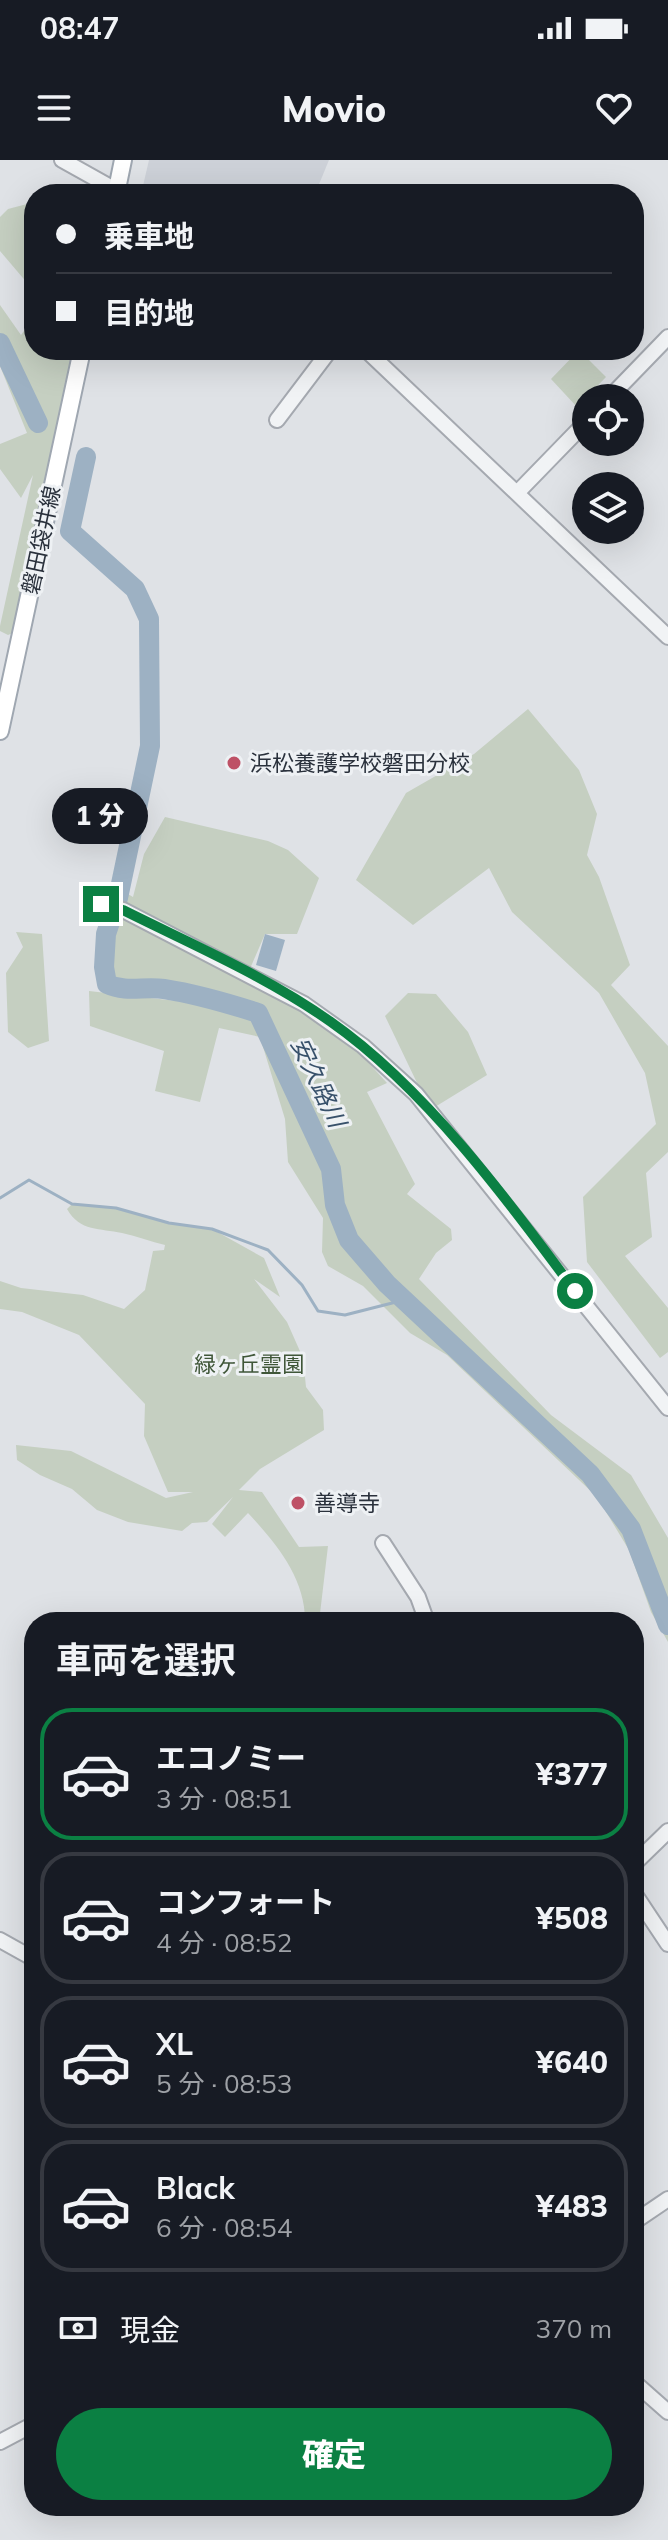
<!DOCTYPE html>
<html lang="ja">
<head>
<meta charset="utf-8">
<style>
  body { margin:0; font-family:Mulish,"Noto Sans JP",sans-serif; background:#20242c; color:#f1f3f6; height:100vh; display:flex; flex-direction:column; font-size:30px; white-space:nowrap }
  * { box-sizing:border-box; margin:0 }
  p { font-size:26px; color:#9ea1a6 }
  .icon { flex:none; width:44px; height:44px; fill:none; stroke:currentColor; stroke-width:2; stroke-linecap:round; stroke-linejoin:round }
  .map { position:relative; flex:1; overflow:hidden }
  .side { position:absolute; left:24px; top:1452px; width:620px; height:904px; display:flex; flex-direction:column; background:#171b24; border-radius:32px; box-shadow:0 8px 32px #0002 }
  .side>* { flex:none }
  .top-card { position:absolute; left:24px; top:24px; width:620px; height:176px; border-radius:32px; box-shadow:0 8px 32px #0002; display:grid; align-content:center; height:176px; padding:0 32px; background:#171b24 }
  .buttons { position:absolute; left:572px; top:224px; display:grid; gap:16px }
  .buttons a { display:grid; place-items:center; width:72px; height:72px; border-radius:50%; background:#171b24; box-shadow:0 8px 32px #0002; font-size:40px }
  .end { position:absolute; width:36px; height:36px; margin:-18px; border:10px solid #0b8043; background:#fff; box-shadow:0 0 0 4px #fff }
  .from { border-radius:50% }
  .bubble { position:absolute; height:56px; border-radius:28px; background:#171b24; box-shadow:0 8px 32px #0002; font-size:26px; font-weight:800; line-height:56px; text-align:center }
  .top-card b { display:flex; align-items:center; gap:28px; height:76px; font-size:30px }
  .top-card b+b { border-top:2px solid #363941 }
  .top-card i { width:20px; height:20px; background:#f1f3f6 }
  ul { padding:0; list-style:none }
  li { display:flex; align-items:center; gap:24px; height:132px; margin:0 16px 12px; padding:0 16px; border:4px solid #363941; border-radius:32px }
  li div { flex:1 }
  li b { display:block; font-size:30px }
  li em { font-style:normal; font-weight:800 }
  li.active { border-color:#0b8043 }
  li>.icon { width:72px; height:72px; stroke-width:1.5 }
  h2 { padding:0 32px; font-size:36px; line-height:96px }
  .pay { display:flex; align-items:center; gap:20px; height:88px; padding:0 32px; font-size:30px }
  .pay p { margin-inline-start:auto }
  .cta { display:flex; gap:16px; margin-top:auto; padding:16px 32px }
  .cta a { flex:1; height:92px; border-radius:48px; background:#0b8043; color:#fff; font-size:32px; font-weight:800; line-height:92px; text-align:center }
  .status { display:flex; justify-content:space-between; align-items:center; height:56px; padding:0 40px; background:#171b24; direction:ltr }
  .status svg { height:22px; fill:currentColor }
  header { display:flex; justify-content:space-between; align-items:center; height:104px; padding:0 32px; background:#171b24; font-size:36px; font-weight:800 }
  .map>svg:first-child { display:block }
  .built { fill:#cdd1d8 }
  .green { fill:#c5cfc1 }
  .water { fill:#9db1c3 }
  .lines { fill:none; stroke-linecap:round; stroke-linejoin:round }
  .stream { stroke:#9db1c3; stroke-width:3 }
  .river { stroke:#9db1c3; stroke-width:20 }
  .minor-casing { stroke:#a5a9b0; stroke-width:18 }
  .major-casing { stroke:#9fa7b1; stroke-width:20 }
  .minor { stroke:#f1f3f5; stroke-width:14 }
  .major { stroke:#fff; stroke-width:16 }
  .route { stroke:#0b8043; stroke-width:10 }
  .poi-dot { fill:#be5166; stroke:#eef1f4; stroke-width:3 }
  .labels { text-anchor:middle; dominant-baseline:central; stroke-width:6; stroke-linejoin:round; paint-order:stroke }
  .street-label { font-size:22px; fill:#2a313c; stroke:#eef1f4 }
  .poi-label { font-size:22px; fill:#2a313c; stroke:#eef1f4; text-anchor:start }
  .park-label { font-size:22px; fill:#3f5638; stroke:#eef1f4 }
  .water-label { font-size:24px; font-style:italic; fill:#38516b; stroke:#eef1f4 }
</style>
</head>
<body>
<div class="status"><b>08:47</b><svg viewBox="0 0 49 12"><path d="M0 12V9h3v3zM5 12V6h3v6zM10 12V3h3v9zM15 12V0h3v12zM26 1h20v11H26zM47 4h2v5h-2z"/></svg></div>
<header><svg class="icon" aria-label="menu" viewBox="0 0 24 24"><path d="M4 6h16M4 12h16M4 18h16"/></svg>Movio<svg class="icon" aria-label="heart" viewBox="0 0 24 24"><path d="M12 20l-8-8c-3-5 5-10 8-4 3-6 11-1 8 4z"/></svg></header>
<div class="map">
<svg width="668" height="2380" viewBox="0 0 668 2380">
  <rect width="100%" height="100%" fill="#dfe2e6"/>
  <!-- built -->
  <path class="built" d="M 149,0 L 329,0 L 315,34 L 148,34 L 142,30 Z"/>
  <!-- green -->
  <path class="green" d="M 27,44 L 34,49 L 34,131 L 0,91 L 0,57 L 8,49 Z
    M 0,145 L 21,175 L 34,157 L 34,190 L 72,190 L 52,328 L 22,469 L 8,475 L 0,471 L 0,466 L 33,315 L 21,338 L 0,309 L 0,284 L 27,273 L 0,206 Z
    M 579,190 L 606,217 L 577,247 L 551,219 Z
    M 528,549 L 579,610 L 597,654 L 587,695 L 599,717 L 630,805 L 611,825 L 668,886 L 668,992 L 646,1013 L 652,1077 L 625,1096 L 668,1148 L 668,1192 L 660,1198 L 587,1102 L 583,1037 L 656,964 L 645,913 L 599,833 L 512,752 L 489,708 L 413,765 L 356,720 L 406,633 L 474,594 Z
    M 165,657 L 268,681 L 288,690 L 319,718 L 297,774 L 265,774 L 249,811 L 357,890 L 387,923 L 367,932 L 415,1024 L 407,1034 L 451,1069 L 452,1080 L 436,1093 L 419,1119 L 551,1255 L 631,1315 L 668,1378 L 668,1482 L 651,1452 L 629,1390 L 597,1337 L 447,1195 L 410,1173 L 363,1126 L 328,1106 L 322,1092 L 323,1058 L 288,1002 L 285,959 L 260,877 L 219,868 L 200,942 L 155,931 L 164,891 L 90,866 L 89,831 L 177,841 L 122,831 L 106,814 L 109,766 L 128,734 L 133,737 L 144,694 Z
    M 16,772 L 42,774 L 49,881 L 28,888 L 8,872 L 6,813 L 23,787 Z
    M 408,833 L 436,834 L 468,872 L 487,915 L 430,950 L 385,856 Z
    M 72,1044 L 116,1048 L 169,1063 L 212,1069 L 264,1098 L 280,1137 L 254,1119 L 287,1162 L 303,1198 L 306,1227 L 323,1250 L 324,1270 L 260,1309 L 239,1330 L 262,1332 L 299,1387 L 328,1386 L 319,1462 L 305,1462 C 306,1419 276,1383 248,1353 L 225,1377 L 212,1364 L 233,1337 L 207,1362 L 192,1363 L 182,1371 L 128,1362 L 97,1350 L 72,1329 L 40,1315 L 17,1300 L 16,1285 L 71,1291 L 166,1338 L 193,1332 L 168,1332 L 144,1276 L 145,1244 L 79,1175 L 22,1152 L 0,1149 L 0,1121 L 21,1128 L 83,1135 L 124,1149 L 145,1130 L 153,1091 L 164,1090 L 165,1085 C 151,1082 137,1076 122,1073 C 100,1068 80,1072 67,1049 Z"/>
  <!-- water -->
  <path class="water" d="M 265,774 L 285,780 L 276,811 L 256,805 Z"/>
  <g class="lines">
    <!-- stream -->
    <path class="stream" d="M 0,1038 L 29,1020 L 72,1044 L 116,1048 L 169,1063 L 212,1069 L 268,1090 L 302,1125 L 318,1151 L 345,1155 L 404,1140"/>
    <!-- river -->
    <path class="river" d="M 0,183 L 38,263
      M 86,297 L 70,371 L 135,429 L 149,459 L 150,586 L 118,738 L 106,774 L 104,807 L 107,824 C 127,833 143,826 164,829 C 196,834 227,843 258,853 L 331,1009 L 335,1045 L 349,1080 L 387,1124 L 590,1314 L 631,1369 L 668,1465"/>
    <!-- minor casing -->
    <g class="minor-casing">
      <path id="minor" d="M 62,0 L 123,34
        M 366,190 L 668,477
        M 609,238 L 668,177
        M 277,260 L 330,190
        M 517,333 L 586,262
        M 101,744 L 123,750 L 304,844 L 363,886 L 416,934 L 668,1248
        M 383,1383 L 418,1437 L 427,1462
        M 634,1704 L 668,1671
        M 634,1733 L 668,1784
        M 0,1780 L 34,1799
        M 634,2062 L 668,2039
        M 634,2222 L 668,2252
        M 0,2282 L 34,2264"/>
    </g>
    <!-- major casing -->
    <g class="major-casing">
      <path id="major" d="M 116,34 L 123,0
        M 0,571 L 82,190"/>
    </g>
    <!-- minor -->
    <use href="#minor" class="minor"/>
    <!-- major -->
    <use href="#major" class="major"/>
  </g>
  <g class="lines">
    <!-- route -->
    <path class="route" d="M 101,744 L 123,750 C 193,785 268,817 331,862 C 424,927 508,1040 575,1131"/>
  </g>
  <!-- markers -->
  <g class="poi-dot">
    <circle cx="234" cy="603" r="8"/>
    <circle cx="298" cy="1343" r="8"/>
  </g>
  <g class="labels">
    <!-- street labels -->
    <g class="street-label">
      <text transform="translate(41 380) rotate(-78)">磐田袋井線</text>
    </g>
    <!-- poi labels -->
    <g class="poi-label">
      <text x="250" y="603">浜松養護学校磐田分校</text>
      <text x="314" y="1343">善導寺</text>
    </g>
    <!-- park labels -->
    <g class="park-label">
      <text x="249" y="1204">緑ヶ丘霊園</text>
    </g>
    <!-- water labels -->
    <g class="water-label">
      <text transform="translate(319 922) rotate(65)">安久路川</text>
    </g>
  </g>
</svg>
<div class="buttons">
<a><svg class="icon" aria-label="locate" viewBox="0 0 24 24"><circle cx="12" cy="12" r="6"/><path d="M12 2v4M12 18v4M2 12h4M18 12h4"/></svg></a>
<a><svg class="icon" aria-label="layers" viewBox="0 0 24 24"><path d="M12 4l9 5-9 5-9-5zM3 14l9 5 9-5"/></svg></a>
</div>
<i class="end from" style="left:575px;top:1131px"></i>
<i class="end" style="left:101px;top:744px"></i>
<div class="bubble" style="left:52px;top:628px;width:96px">1 分</div>
<div class="top-card">
<b><i class="from"></i>乗車地</b>
<b><i></i>目的地</b>
</div>
<section class="side">
<h2>車両を選択</h2>
<ul>
<li class="active"><svg class="icon" aria-label="car" viewBox="0 0 24 24"><path d="M5 17H2v-5l4-1 3-4h7l3 4 3 1v5h-3M9 17h6M6 11h13"/><circle cx="7" cy="17" r="2"/><circle cx="17" cy="17" r="2"/></svg><div><b>エコノミー</b><p>3 分 · 08:51</p></div><em>¥377</em></li>
<li><svg class="icon" aria-label="car" viewBox="0 0 24 24"><path d="M5 17H2v-5l4-1 3-4h7l3 4 3 1v5h-3M9 17h6M6 11h13"/><circle cx="7" cy="17" r="2"/><circle cx="17" cy="17" r="2"/></svg><div><b>コンフォート</b><p>4 分 · 08:52</p></div><em>¥508</em></li>
<li><svg class="icon" aria-label="car" viewBox="0 0 24 24"><path d="M5 17H2v-5l4-1 3-4h7l3 4 3 1v5h-3M9 17h6M6 11h13"/><circle cx="7" cy="17" r="2"/><circle cx="17" cy="17" r="2"/></svg><div><b>XL</b><p>5 分 · 08:53</p></div><em>¥640</em></li>
<li><svg class="icon" aria-label="car" viewBox="0 0 24 24"><path d="M5 17H2v-5l4-1 3-4h7l3 4 3 1v5h-3M9 17h6M6 11h13"/><circle cx="7" cy="17" r="2"/><circle cx="17" cy="17" r="2"/></svg><div><b>Black</b><p>6 分 · 08:54</p></div><em>¥483</em></li>
</ul>
<div class="pay"><svg class="icon" aria-label="cash" viewBox="0 0 24 24"><path d="M3 7h18v10H3z"/><circle cx="12" cy="12" r="2"/></svg>現金<p>370 m</p></div>
<div class="cta"><a>確定</a></div>
</section>
</div>
</body>
</html>
